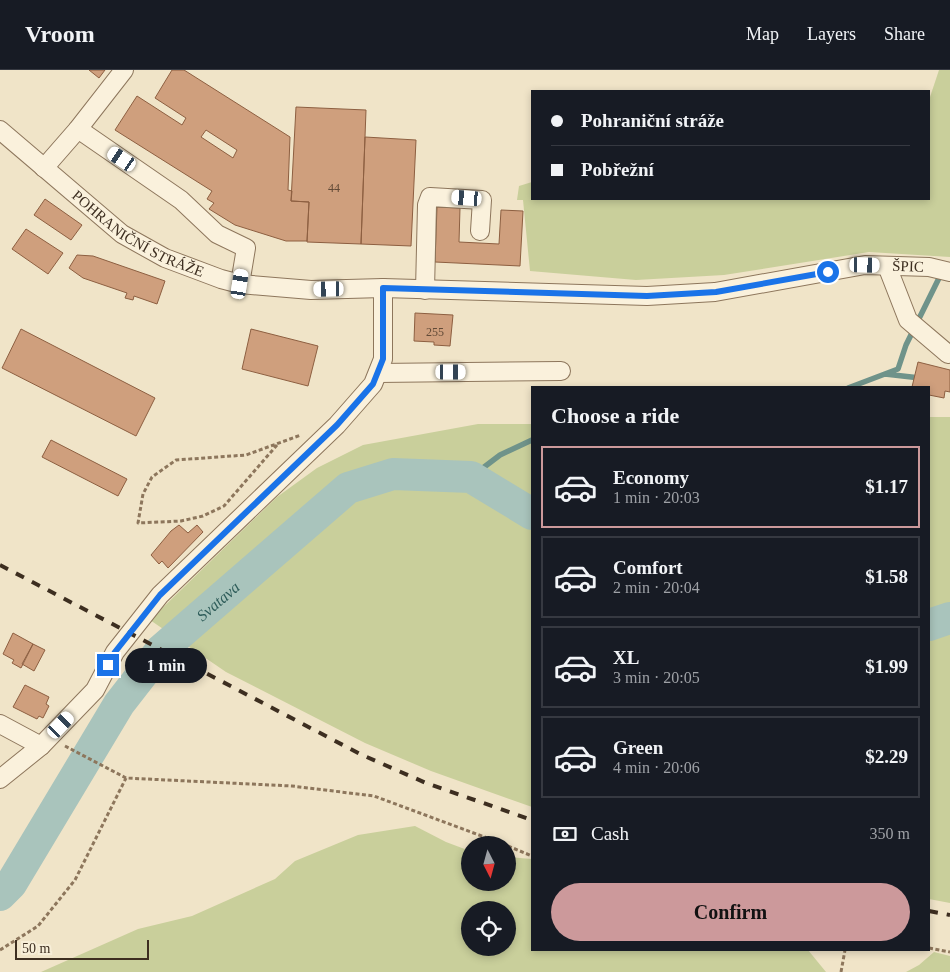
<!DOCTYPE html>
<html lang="en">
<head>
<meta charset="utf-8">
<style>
  body { margin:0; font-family:Georgia,serif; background:#20242c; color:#f1f3f6; height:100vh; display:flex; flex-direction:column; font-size:19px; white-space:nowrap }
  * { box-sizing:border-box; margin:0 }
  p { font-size:16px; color:#9ea1a6 }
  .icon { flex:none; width:28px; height:28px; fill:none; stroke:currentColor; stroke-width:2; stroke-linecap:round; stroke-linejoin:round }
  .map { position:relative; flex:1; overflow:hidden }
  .drawer { position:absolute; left:531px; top:316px; width:399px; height:565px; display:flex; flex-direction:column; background:#171b24; border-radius:0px; box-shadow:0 2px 8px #0003 }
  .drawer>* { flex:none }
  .banner { position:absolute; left:531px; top:20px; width:399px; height:110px; border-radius:0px; box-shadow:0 2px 8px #0003; display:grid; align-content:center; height:110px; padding:0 20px; background:#171b24 }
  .needle { width:32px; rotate:174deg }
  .tools { position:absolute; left:461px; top:766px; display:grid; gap:10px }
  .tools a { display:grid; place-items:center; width:55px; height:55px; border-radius:50%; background:#171b24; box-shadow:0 2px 8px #0003; font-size:25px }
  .scale { position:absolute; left:15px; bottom:12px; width:134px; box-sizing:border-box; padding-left:5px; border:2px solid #3d2e20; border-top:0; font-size:14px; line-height:18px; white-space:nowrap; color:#3d2e20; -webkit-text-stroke:4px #f7eed8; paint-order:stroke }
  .end { position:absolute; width:22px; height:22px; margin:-11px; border:6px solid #1a73e8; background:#fff; box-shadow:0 0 0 2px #fff }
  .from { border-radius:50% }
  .bubble { position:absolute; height:35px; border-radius:18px; background:#171b24; box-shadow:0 2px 8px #0003; font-size:16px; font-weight:800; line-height:35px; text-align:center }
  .car { position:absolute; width:15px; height:30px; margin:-15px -8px; border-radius:6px; box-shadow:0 0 4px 1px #0007; background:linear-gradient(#fff 24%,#345 0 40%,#fff 0 76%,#345 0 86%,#fff 0) }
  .banner b { display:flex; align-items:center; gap:18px; height:48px; font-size:19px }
  .banner b+b { border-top:1px solid #363941 }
  .banner i { width:12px; height:12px; background:#f1f3f6 }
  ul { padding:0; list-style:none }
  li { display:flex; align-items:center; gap:15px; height:82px; margin:0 10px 8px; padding:0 10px; border:2px solid #363941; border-radius:0px }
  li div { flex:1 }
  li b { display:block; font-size:19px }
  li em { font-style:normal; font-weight:800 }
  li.selected { border-color:#cc999b }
  li>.icon { width:45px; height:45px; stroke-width:1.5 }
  h2 { padding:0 20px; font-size:22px; line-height:60px }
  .pay { display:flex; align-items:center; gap:12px; height:55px; padding:0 20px; font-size:19px }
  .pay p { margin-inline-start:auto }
  .cta { display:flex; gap:10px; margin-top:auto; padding:10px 20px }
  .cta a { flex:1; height:58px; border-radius:30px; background:#cc999b; color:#111; font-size:20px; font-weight:800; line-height:58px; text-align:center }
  header { display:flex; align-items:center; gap:30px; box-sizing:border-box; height:70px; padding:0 25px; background:#171b24; border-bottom:1px solid #363941 }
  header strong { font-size:24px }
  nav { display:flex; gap:28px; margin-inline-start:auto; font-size:18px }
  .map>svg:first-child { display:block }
  .green { fill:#c9cf9b; fill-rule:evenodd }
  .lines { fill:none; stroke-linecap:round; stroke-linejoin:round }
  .stream { stroke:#6f938a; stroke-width:5.5 }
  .river { stroke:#a9c4bc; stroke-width:32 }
  .building { fill:#cf9f7d; stroke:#8d5f41; fill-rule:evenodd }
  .minor-casing { stroke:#8d765c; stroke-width:20 }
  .path { stroke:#8d765c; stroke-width:3; stroke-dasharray:4 2.5; stroke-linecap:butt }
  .minor { stroke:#faf1dc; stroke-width:18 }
  .rail { stroke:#3d2e20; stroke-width:4; stroke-dasharray:9 9; stroke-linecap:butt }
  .route { stroke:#1a73e8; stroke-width:6 }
  .labels { text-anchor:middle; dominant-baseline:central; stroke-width:4; stroke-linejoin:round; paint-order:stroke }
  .number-label { font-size:12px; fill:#624a37 }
  .street-label { font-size:15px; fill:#3d2e20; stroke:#f7eed8 }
  .water-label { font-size:16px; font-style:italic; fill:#2f5d5a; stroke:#f7eed8 }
</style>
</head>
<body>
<header>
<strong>Vroom</strong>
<nav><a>Map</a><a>Layers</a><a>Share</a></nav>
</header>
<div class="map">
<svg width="950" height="902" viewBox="0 0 950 902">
  <rect width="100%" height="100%" fill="#f0e4c8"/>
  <!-- green -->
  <path class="green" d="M 939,0 L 950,0 L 950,187 L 869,182 L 724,205 L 636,210 L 530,201 L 523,130 L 517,130 L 519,116 L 532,112 L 532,129 L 929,129 L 929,30 Z
    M 929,347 L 950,347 L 950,833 L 929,829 Z
    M 478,354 L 532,354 L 532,737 L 431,701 L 365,673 L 226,602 L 150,550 L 277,427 L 317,398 L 363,375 Z
    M 415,756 L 446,772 L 470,781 L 470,812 L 508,812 L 508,787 L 532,789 L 532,880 L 808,880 L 826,902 L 41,902 L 138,859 L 192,846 L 275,809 L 295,791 L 358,765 ZM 470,840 L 508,840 L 508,878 L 470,878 Z
    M 934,882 L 950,886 L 950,902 L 906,902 L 919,895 Z"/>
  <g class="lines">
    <!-- stream -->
    <path class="stream" d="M 885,304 L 920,308
      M 848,318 L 898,299 L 906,275 L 942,202
      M 471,407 L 500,385 L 532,370"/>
    <!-- river -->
    <g class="river">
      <path d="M 929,555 L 950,548"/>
      <path id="s1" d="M 0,825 L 11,814 L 119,634 L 161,580 L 348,418 L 393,404 L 471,407 L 532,444"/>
    </g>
  </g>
  <!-- building -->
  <path class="building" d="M 89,0 L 105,0 L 99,8 Z
    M 172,0 L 184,0 L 290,67 L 288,120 L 292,121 L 291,131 L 309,132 L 307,171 L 286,171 L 235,155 L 209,139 L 214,133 L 207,129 L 212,121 L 115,60 L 137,26 L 182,55 L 186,48 L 155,28 ZM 206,60 L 237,80 L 233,88 L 201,67 Z
    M 296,37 L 366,40 L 361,174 L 307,172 L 309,132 L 291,131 Z
    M 365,67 L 416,70 L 411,176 L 361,174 Z
    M 45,129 L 82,155 L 71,170 L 34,145 Z
    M 437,137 L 460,138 L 459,172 L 499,174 L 501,140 L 523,141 L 520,196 L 435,192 Z
    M 26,159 L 63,183 L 48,204 L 12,179 Z
    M 77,185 L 93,186 L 165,211 L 157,234 L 134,226 L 133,230 L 125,228 L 127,223 L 83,208 L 69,198 Z
    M 415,243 L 453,245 L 450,276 L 434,275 L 434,272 L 414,271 Z
    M 21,259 L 155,328 L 136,366 L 2,298 Z
    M 251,259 L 318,276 L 308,316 L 242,299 Z
    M 918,292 L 950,300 L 950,322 L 945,321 L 944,328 L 929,325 L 929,318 L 912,317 Z
    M 51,370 L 127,409 L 118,426 L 42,387 Z
    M 179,455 L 188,463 L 197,455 L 203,462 L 168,498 L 162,491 L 159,494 L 151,485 L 171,461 Z
    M 13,563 L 33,574 L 21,598 L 12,593 L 14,590 L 3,584 Z
    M 33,574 L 45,580 L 34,601 L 22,594 Z
    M 25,615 L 49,627 L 46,634 L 49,636 L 43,648 L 39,646 L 37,649 L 13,637 Z"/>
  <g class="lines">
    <!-- minor casing -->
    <g class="minor-casing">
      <g id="minor">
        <path d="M 78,59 L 181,130 L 217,164 L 246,178 L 240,214"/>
        <path id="s2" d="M 0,60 L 122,164 L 165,188 L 221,209 L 240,214 L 311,220 L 383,218 L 647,226 L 715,222 L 865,195 L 929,197 L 950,202"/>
        <path d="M 44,98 L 78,59 L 124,0"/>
        <path d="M 887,196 L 908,250 L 948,284"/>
        <path d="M 425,220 L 427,135 L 430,127 L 482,130 L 480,161"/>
        <path d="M 378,303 L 561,301"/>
        <path d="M 0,654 L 41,676"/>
        <path d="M 0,709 L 41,676 L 95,620 L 115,582 L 160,525 L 337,355 L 373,314 L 383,289 L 383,218"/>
      </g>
    </g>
    <!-- path -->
    <path class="path" d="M 277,375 L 224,436 L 203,446 L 181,451 L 138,453 L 143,424 L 152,407 L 176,390 L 246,385 L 301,365
      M 65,676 L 126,708 L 292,716 L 374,726 L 506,775
      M 508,776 L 532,786
      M 929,878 L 950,882
      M 0,880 L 38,856 L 75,810 L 126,708
      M 841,902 L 845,880"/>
    <!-- minor -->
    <use href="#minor" class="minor"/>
    <!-- rail -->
    <path class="rail" d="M 0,495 L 360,684 L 426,713 L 532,750
      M 929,841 L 950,845"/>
  </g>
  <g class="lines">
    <!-- route -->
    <path class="route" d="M 108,595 L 115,582 L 160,525 L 337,355 L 373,314 L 383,289 L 383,218 L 647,226 L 716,222 L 828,202"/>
  </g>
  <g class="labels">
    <!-- number labels -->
    <g class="number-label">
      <text x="334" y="118">44</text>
      <text x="435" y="262">255</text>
    </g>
    <!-- street labels -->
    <g class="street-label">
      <text stroke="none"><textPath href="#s2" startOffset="174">POHRANIČNÍ STRÁŽE</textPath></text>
      <text stroke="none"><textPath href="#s2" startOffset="960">ŠPIC</textPath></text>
    </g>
    <!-- water labels -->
    <g class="water-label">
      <text stroke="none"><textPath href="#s1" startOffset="369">Svatava</textPath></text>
    </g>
  </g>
</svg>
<div class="tools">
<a><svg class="needle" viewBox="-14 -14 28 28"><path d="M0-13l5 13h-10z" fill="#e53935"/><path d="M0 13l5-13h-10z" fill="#9ea1a6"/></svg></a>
<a><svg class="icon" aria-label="locate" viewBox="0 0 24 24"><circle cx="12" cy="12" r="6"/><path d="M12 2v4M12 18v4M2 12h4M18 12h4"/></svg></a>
</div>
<div class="scale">50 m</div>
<i class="end from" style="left:828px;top:202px"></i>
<i class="end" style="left:108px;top:595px"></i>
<div class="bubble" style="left:125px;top:578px;width:82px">1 min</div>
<i class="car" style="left:122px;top:89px;rotate:304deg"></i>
<i class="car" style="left:467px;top:128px;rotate:274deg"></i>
<i class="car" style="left:865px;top:195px;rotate:91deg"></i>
<i class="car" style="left:240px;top:214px;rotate:9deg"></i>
<i class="car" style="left:329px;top:219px;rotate:269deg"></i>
<i class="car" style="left:451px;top:302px;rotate:90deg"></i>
<i class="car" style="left:61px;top:655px;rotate:44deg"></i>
<div class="banner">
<b><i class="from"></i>Pohraniční stráže</b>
<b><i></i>Pobřežní</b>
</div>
<section class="drawer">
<h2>Choose a ride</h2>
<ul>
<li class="selected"><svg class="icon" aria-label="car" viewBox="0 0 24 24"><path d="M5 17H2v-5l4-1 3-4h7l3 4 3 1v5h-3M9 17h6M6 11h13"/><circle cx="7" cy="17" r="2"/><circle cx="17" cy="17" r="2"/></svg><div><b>Economy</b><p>1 min · 20:03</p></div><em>$1.17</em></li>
<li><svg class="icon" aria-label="car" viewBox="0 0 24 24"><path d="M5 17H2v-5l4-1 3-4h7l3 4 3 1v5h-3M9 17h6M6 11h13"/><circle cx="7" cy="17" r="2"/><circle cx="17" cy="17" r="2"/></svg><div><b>Comfort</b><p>2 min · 20:04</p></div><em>$1.58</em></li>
<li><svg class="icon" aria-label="car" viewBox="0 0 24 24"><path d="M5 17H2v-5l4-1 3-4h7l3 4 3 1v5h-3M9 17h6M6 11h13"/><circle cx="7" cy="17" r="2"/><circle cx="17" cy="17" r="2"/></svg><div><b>XL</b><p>3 min · 20:05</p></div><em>$1.99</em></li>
<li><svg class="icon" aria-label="car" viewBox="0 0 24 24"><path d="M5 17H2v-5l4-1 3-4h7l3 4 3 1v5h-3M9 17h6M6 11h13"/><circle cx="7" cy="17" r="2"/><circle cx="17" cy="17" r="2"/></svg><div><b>Green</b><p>4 min · 20:06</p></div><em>$2.29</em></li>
</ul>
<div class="pay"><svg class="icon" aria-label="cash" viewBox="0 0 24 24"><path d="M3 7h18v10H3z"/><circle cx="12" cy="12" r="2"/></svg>Cash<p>350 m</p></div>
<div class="cta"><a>Confirm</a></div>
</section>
</div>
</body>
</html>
